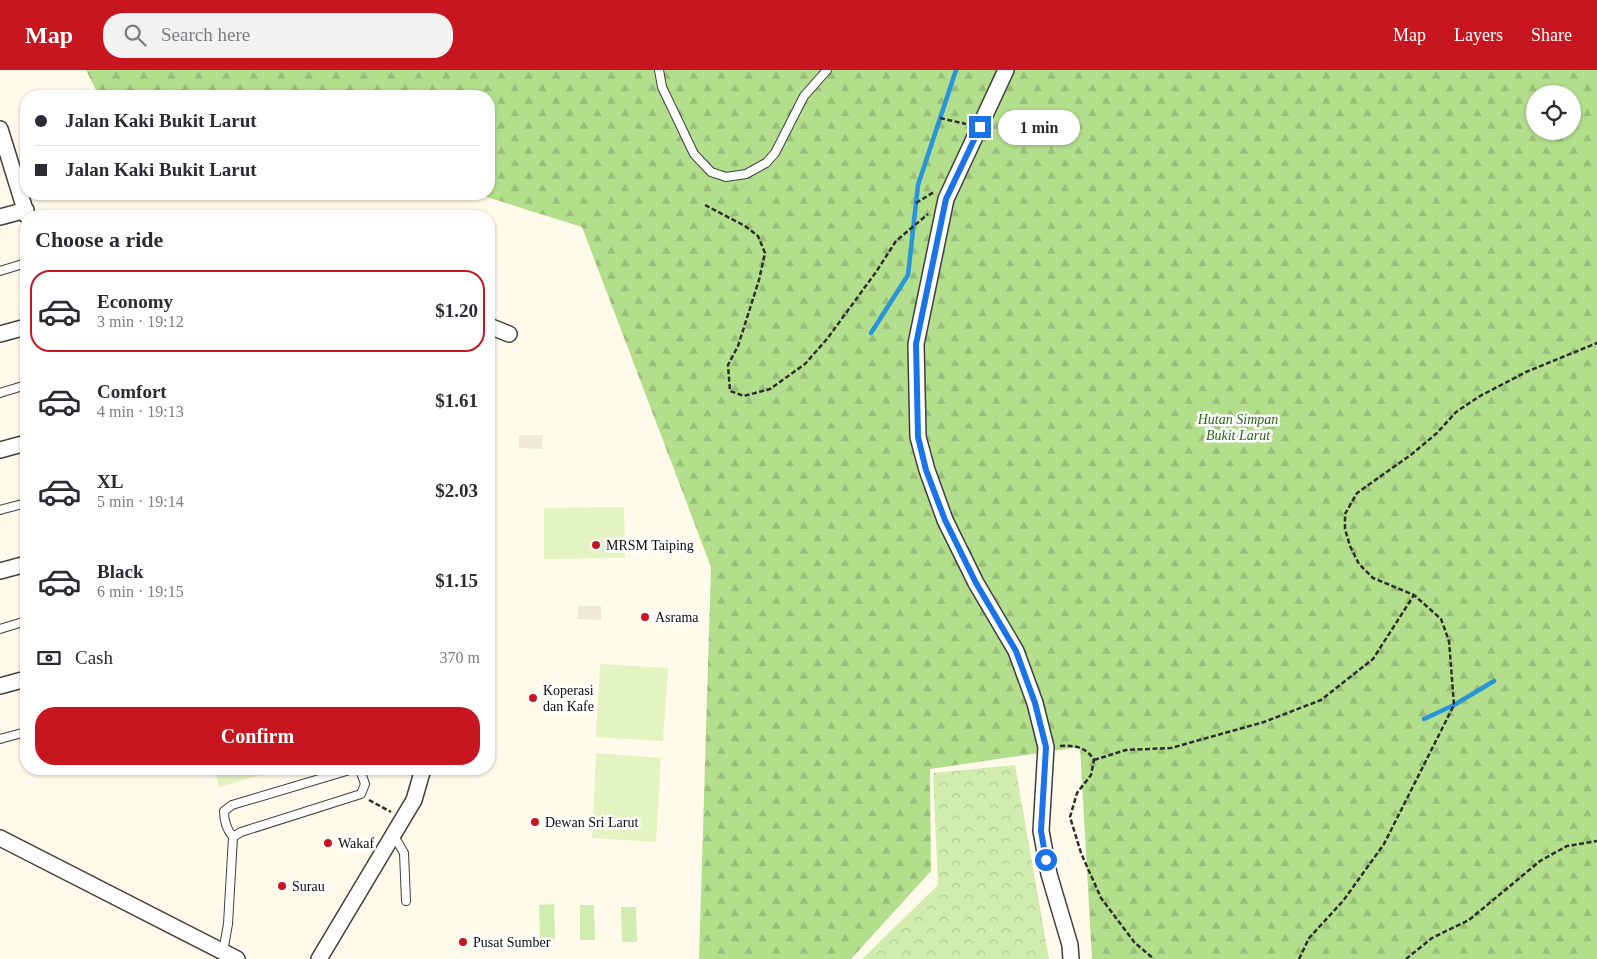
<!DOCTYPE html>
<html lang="en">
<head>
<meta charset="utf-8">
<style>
  body { margin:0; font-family:Georgia,serif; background:#f2f2f3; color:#2b2b33; height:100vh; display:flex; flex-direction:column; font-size:19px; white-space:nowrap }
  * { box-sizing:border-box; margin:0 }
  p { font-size:16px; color:#7c7c81 }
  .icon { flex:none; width:28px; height:28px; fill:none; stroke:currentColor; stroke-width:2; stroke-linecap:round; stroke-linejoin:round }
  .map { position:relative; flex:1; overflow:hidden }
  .drawer { position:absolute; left:20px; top:140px; width:475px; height:565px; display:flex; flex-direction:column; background:#fff; border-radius:20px; box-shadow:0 1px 4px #0004 }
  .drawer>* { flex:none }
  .banner { position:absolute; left:20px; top:20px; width:475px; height:110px; border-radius:20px; box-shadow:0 1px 4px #0004; display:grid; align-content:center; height:110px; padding:0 15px; background:#fff }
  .tools { position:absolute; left:1526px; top:15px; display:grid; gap:10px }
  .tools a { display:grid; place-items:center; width:55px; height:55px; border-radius:50%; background:#fff; box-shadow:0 1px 4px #0004; font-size:25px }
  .end { position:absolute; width:22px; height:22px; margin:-11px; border:6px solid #1a73e8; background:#fff; box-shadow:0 0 0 2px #fff }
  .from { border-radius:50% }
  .bubble { position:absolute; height:35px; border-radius:18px; background:#fff; box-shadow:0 1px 4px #0004; font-size:16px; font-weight:700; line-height:35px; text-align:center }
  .banner b { display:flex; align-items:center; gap:18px; height:48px; font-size:19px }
  .banner b+b { border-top:1px solid #e1e1e2 }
  .banner i { width:12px; height:12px; background:#2b2b33 }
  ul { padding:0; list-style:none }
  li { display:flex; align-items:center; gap:15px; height:82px; margin:0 10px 8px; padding:0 5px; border:2px solid transparent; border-radius:20px }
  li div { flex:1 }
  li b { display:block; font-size:19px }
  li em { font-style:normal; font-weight:700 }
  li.on { border-color:#c81621 }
  li>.icon { width:45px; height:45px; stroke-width:1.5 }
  h2 { padding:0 15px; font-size:22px; line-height:60px }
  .pay { display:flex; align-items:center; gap:12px; height:55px; padding:0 15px; font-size:19px }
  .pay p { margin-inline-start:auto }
  .cta { display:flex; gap:10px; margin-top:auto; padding:10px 15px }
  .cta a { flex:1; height:58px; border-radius:20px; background:#c81621; color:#fff; font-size:20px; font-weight:700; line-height:58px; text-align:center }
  header { display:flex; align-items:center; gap:30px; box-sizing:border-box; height:70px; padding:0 25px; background:#c81621; color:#fff }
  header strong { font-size:24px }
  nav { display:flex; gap:28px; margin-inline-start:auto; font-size:18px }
  .search { width:350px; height:45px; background:#f2f2f3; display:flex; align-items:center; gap:12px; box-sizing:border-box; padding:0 18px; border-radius:20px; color:#7c7c81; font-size:19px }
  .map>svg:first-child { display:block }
  .forest { fill:url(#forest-firs); fill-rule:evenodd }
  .park { fill:url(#park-crowns) }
  .garden { fill:#d0edaf }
  .pitch { fill:#e3f3c2 }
  .plaza { fill:#efe9d8 }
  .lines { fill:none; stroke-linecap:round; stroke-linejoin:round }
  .stream { stroke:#2895da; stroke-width:4.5 }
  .lane-casing { stroke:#3e3e3e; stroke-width:10 }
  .street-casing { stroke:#3e3e3e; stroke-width:18 }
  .path { stroke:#2d2d2d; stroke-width:2.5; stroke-dasharray:5 2.5; stroke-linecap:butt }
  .lane { stroke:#fff; stroke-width:8 }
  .street { stroke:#fff; stroke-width:15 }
  .route { stroke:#1a73e8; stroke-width:6 }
  .poi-dot { fill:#c81621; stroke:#fff; stroke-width:2 }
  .labels { text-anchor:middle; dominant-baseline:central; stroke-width:5; stroke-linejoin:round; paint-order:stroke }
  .park-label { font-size:14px; font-style:italic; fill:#286816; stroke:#fff }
  .poi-label { font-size:14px; fill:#0b0b0b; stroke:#fff; text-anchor:start }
</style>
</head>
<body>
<header>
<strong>Map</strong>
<div class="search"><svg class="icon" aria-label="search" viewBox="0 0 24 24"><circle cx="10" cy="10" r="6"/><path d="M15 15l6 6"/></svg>Search here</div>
<nav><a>Map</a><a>Layers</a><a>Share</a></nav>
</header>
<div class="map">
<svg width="1597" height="889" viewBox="0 0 1597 889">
  <defs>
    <pattern id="forest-firs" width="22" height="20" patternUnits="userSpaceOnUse" patternTransform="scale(1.25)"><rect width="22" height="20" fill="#b3df8d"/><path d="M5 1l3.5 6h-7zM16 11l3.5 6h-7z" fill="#99be78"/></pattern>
    <pattern id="park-crowns" width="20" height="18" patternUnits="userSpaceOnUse" patternTransform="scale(1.25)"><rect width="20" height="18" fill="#d0edaf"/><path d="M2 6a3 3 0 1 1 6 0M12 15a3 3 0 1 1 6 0" fill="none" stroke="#b1ca95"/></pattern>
  </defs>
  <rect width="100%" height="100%" fill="#fffae9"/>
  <!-- forest -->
  <path class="forest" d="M 86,0 L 1597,0 L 1597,889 L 1092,889 L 1080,677 L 930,699 L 931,801 L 851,889 L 699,889 L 711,497 L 582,157 L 477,124 L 489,124 L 489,26 L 99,26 ZM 1535,24 L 1572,24 L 1572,61 L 1535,61 Z"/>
  <!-- park -->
  <path class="park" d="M 1015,695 L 1049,889 L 862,889 L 938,815 L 933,703 Z"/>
  <!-- garden -->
  <path class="garden" d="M 554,834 L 555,869 L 540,869 L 539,835 Z
    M 580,835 L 594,835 L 595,870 L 580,870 Z
    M 621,837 L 636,837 L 637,872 L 622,872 Z"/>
  <!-- pitch -->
  <path class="pitch" d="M 624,437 L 625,488 L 544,489 L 544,438 Z
    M 600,594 L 668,598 L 663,671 L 596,667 Z
    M 596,683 L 661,688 L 656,772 L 592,768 Z
    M 214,699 L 281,699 L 219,717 Z"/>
  <!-- plaza -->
  <path class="plaza" d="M 519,365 L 543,365 L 542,379 L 519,378 Z
    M 578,536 L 601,536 L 601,550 L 578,549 Z"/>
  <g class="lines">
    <!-- stream -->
    <path class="stream" d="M 871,263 L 908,205 L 918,115 L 956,0
      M 1424,649 L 1454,635 L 1494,611"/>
    <!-- lane casing -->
    <g class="lane-casing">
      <path id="lane" d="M 659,0 L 662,17 L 694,84 L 711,102 L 726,107 L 746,104 L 766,93 L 775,83 L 804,26 L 827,0
        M 0,201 L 26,193
        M 0,323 L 26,315
        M 0,440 L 26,433
        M 0,559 L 26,551
        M 0,669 L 26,662
        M 233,767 C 227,760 224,751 224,741 L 232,735 L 353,699
        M 390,771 L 397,771 L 404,783 L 406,831
        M 223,882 L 228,854 L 233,767 L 241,762 L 361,724 L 365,714 L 360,700 L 358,699"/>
    </g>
    <!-- street casing -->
    <g class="street-casing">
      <path id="street" d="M 1006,0 L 946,129 L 916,274 L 918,367 L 927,400 L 945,450 L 976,513 L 1016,581 L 1035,633 L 1046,677 L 1041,761 L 1049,804 L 1070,875 L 1071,889
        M 0,59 L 27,146
        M 0,147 L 26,140
        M 489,256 L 509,264
        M 0,264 L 26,257
        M 0,380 L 26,373
        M 0,501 L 26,494
        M 0,616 L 26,609
        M 0,768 L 237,889
        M 319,889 L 414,730 L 423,699"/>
    </g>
    <!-- path -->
    <path class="path" d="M 940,48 L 966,54
      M 916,133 L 934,122
      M 705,135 L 745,156 L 758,166 L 765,183 L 759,210 L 738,276 L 728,295 L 730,321 L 744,326 L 770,319 L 805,294 L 827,269 L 876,202 L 896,171 L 928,144
      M 1060,676 C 1075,675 1086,677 1094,690 L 1091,705 L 1077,723 L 1070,747 L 1081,783 L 1101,828 L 1135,873 L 1154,889
      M 1094,690 L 1126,680 L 1171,678 L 1264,652 L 1321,630 L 1373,589 L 1414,525
      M 369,730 L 391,742
      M 1299,889 L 1309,868 L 1343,831 L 1384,774 L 1454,635 L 1449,571 L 1441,549 L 1414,525 L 1373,508 L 1359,494 L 1350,476 L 1345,459 L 1345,444 L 1357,423 L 1412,384 L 1437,363 L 1456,342 L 1480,326 L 1526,302 L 1597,273
      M 1406,889 L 1432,868 L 1469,850 L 1540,791 L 1567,776 L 1597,771"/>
    <!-- lane -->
    <use href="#lane" class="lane"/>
    <!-- street -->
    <use href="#street" class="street"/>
  </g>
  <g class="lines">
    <!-- route -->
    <path class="route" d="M 980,57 L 946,129 L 916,274 L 918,367 L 926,400 L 945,450 L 976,513 L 1016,581 L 1035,633 L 1046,677 L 1041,761 L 1046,790"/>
  </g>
  <!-- markers -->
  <g class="poi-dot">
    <circle cx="596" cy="475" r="5"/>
    <circle cx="645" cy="547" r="5"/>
    <circle cx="533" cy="628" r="5"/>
    <circle cx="535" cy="752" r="5"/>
    <circle cx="328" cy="773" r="5"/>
    <circle cx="282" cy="816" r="5"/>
    <circle cx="463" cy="872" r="5"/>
  </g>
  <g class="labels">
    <!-- park labels -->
    <g class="park-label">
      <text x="1238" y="349">Hutan Simpan<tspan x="1238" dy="16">Bukit Larut</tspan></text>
    </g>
    <!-- poi labels -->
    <g class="poi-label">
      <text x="606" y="475">MRSM Taiping</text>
      <text x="655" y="547">Asrama</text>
      <text x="543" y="620">Koperasi<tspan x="543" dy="16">dan Kafe</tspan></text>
      <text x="545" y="752">Dewan Sri Larut</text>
      <text x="338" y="773">Wakaf</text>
      <text x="292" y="816">Surau</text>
      <text x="473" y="872">Pusat Sumber</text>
    </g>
  </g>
</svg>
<div class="tools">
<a><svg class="icon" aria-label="locate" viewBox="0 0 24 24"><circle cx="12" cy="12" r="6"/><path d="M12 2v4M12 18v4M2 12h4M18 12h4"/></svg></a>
</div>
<i class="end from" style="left:1046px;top:790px"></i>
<i class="end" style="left:980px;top:57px"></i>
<div class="bubble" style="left:998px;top:40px;width:82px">1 min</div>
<div class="banner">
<b><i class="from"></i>Jalan Kaki Bukit Larut</b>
<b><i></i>Jalan Kaki Bukit Larut</b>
</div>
<section class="drawer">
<h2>Choose a ride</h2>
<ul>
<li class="on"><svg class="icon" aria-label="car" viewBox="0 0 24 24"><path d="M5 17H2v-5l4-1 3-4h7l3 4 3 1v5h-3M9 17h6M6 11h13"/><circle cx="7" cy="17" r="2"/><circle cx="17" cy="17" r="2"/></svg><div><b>Economy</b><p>3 min · 19:12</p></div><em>$1.20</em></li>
<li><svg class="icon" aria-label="car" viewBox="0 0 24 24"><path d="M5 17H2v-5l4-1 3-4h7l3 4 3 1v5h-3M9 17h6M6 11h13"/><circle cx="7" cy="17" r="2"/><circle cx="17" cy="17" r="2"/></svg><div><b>Comfort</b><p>4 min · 19:13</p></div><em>$1.61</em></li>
<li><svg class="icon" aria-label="car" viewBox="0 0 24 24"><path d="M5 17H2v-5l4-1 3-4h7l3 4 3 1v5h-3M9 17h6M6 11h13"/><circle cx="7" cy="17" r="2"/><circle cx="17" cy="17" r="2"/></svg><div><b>XL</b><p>5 min · 19:14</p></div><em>$2.03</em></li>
<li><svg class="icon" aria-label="car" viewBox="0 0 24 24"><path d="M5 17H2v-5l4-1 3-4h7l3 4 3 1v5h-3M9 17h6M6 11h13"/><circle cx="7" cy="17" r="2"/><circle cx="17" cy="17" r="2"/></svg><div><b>Black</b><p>6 min · 19:15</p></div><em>$1.15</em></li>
</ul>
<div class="pay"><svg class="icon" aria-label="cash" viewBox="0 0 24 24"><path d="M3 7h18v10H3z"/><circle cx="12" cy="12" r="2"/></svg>Cash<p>370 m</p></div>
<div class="cta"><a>Confirm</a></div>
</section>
</div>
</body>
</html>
